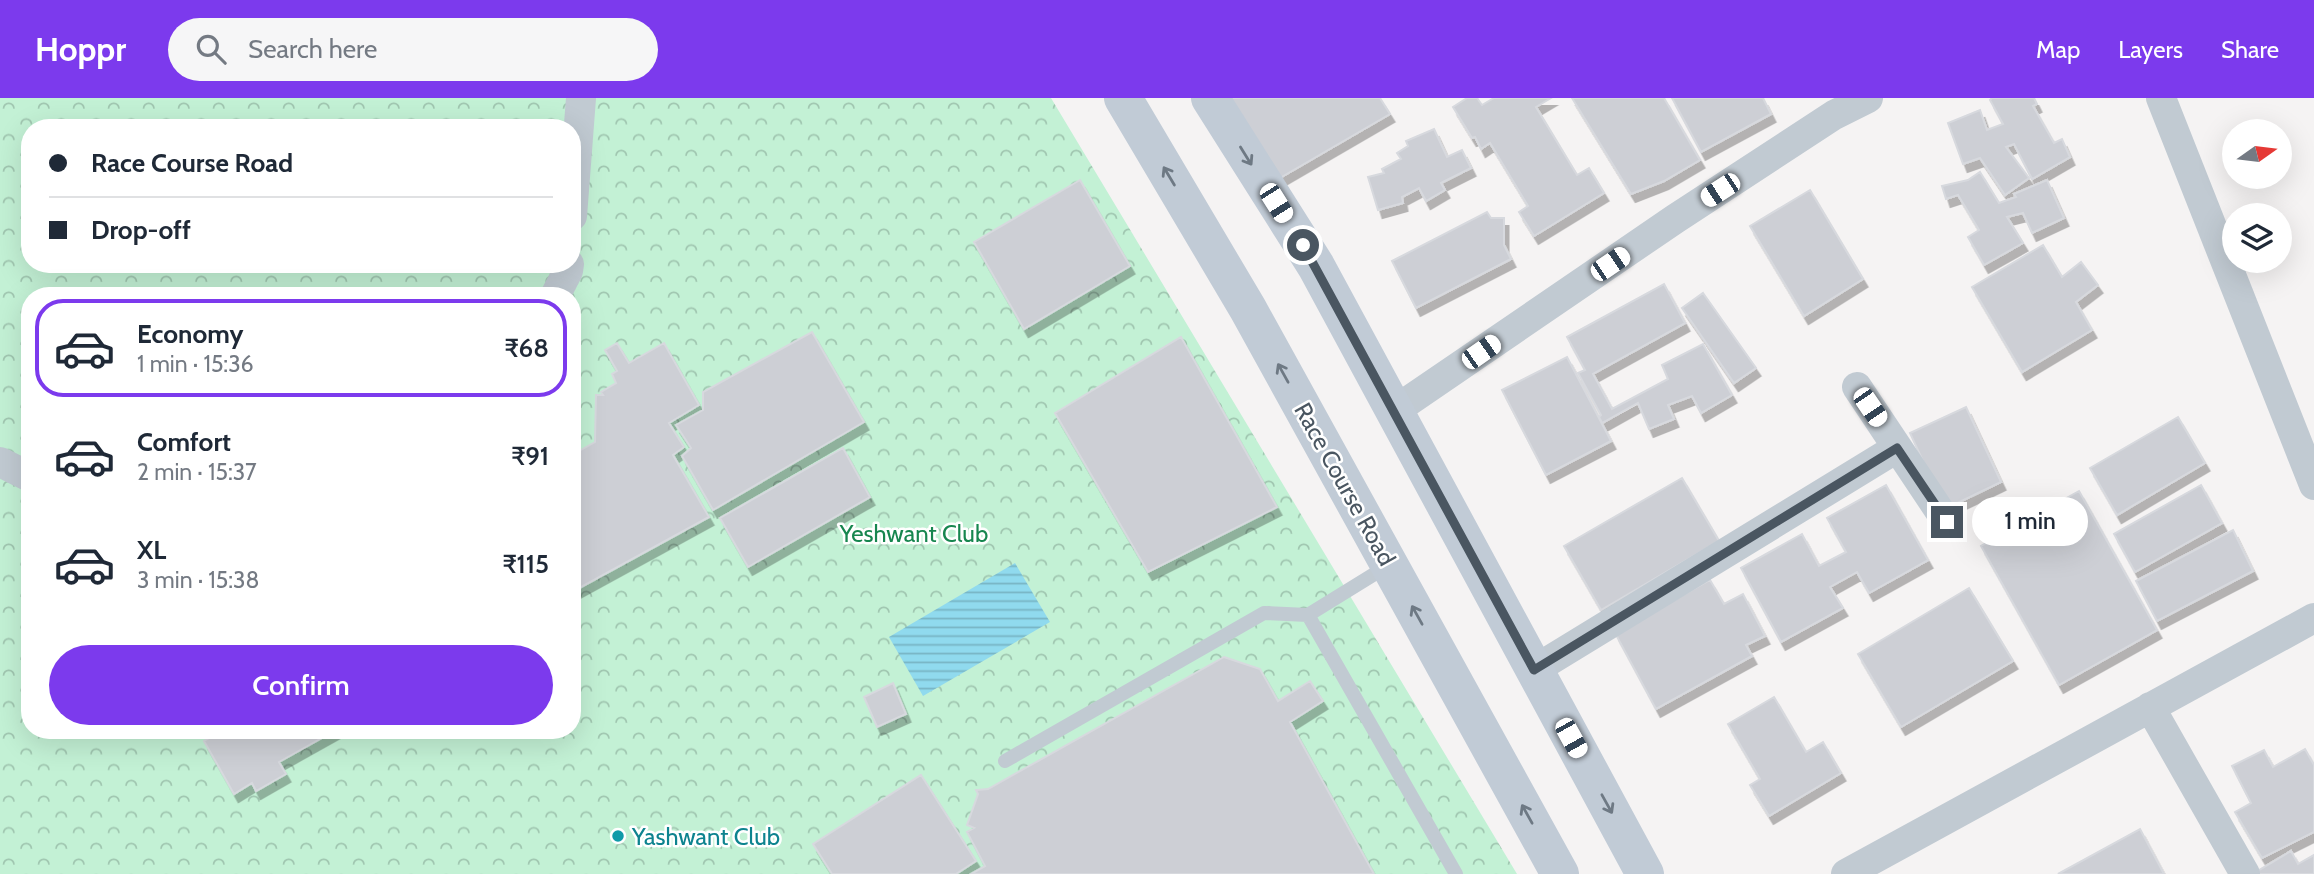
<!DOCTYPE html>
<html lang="en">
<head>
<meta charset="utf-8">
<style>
  body { margin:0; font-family:Cabin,sans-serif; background:#f6f6f7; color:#1f2937; height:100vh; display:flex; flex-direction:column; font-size:26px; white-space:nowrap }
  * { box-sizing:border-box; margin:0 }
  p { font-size:23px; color:#747a83 }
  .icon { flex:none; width:38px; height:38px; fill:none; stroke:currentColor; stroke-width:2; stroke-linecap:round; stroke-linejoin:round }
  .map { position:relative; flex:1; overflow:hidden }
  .panel { position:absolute; left:21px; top:189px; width:560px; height:452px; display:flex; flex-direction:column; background:#fff; border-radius:28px; box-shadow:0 7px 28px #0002 }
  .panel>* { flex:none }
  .hud { position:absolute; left:21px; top:21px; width:560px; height:154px; border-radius:28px; box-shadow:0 7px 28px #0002; display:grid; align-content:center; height:154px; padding:0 28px; background:#fff }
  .needle { width:46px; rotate:76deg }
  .controls { position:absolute; left:2222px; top:21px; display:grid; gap:14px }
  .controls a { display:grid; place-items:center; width:70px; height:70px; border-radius:50%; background:#fff; box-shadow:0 7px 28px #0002; font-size:35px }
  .end { position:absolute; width:32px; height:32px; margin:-16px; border:9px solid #4a5661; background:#fff; box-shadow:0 0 0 4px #fff }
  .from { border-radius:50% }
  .bubble { position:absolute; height:49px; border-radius:24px; background:#fff; box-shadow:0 7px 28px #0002; font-size:23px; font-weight:600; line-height:49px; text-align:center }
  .car { position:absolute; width:21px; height:42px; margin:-21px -10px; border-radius:9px; box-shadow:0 0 5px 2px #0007; background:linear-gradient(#fff 24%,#345 0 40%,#fff 0 76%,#345 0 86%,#fff 0) }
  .hud b { display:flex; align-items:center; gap:24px; height:66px; font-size:26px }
  .hud b+b { border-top:2px solid #e0e1e3 }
  .hud i { width:18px; height:18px; background:#1f2937 }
  ul { padding:12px 0 0; list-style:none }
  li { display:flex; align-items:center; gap:21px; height:98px; margin:0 14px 10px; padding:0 14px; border:4px solid transparent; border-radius:28px }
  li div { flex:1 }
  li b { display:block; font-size:26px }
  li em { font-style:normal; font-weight:600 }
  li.current { border-color:#7c3aed }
  li>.icon { width:63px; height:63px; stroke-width:1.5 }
  .cta { display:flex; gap:14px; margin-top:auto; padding:14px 28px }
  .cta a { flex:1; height:80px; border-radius:42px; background:#7c3aed; color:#fff; font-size:28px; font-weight:600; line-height:80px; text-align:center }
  header { display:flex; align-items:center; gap:42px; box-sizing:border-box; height:98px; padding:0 35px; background:#7c3aed; color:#fff }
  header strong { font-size:33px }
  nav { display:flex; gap:38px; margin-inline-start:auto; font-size:24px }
  .search { width:490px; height:63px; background:#f6f6f7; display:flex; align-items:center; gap:18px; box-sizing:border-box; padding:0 24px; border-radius:38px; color:#747a83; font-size:26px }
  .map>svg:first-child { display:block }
  .park { fill:url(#park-crowns); fill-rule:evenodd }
  .water { fill:url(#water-rules) }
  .building { fill:#cdcfd5; stroke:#d7d9de; stroke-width:2; filter:url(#shadow) }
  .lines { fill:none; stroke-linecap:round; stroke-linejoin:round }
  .lane { stroke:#c1cad2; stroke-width:14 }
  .street { stroke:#c1cad2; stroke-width:30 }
  .secondary { stroke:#c1cbd6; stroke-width:38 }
  .oneway { stroke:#6e7984 }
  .route { stroke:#4a5661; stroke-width:9 }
  .culture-dot { fill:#0f9aa8; stroke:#fff; stroke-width:2.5 }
  .labels { text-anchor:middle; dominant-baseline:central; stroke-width:5; stroke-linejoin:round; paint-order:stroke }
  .street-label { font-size:24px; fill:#4a5661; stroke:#fff }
  .park-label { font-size:24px; fill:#17864f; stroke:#fff }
  .culture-label { font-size:24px; fill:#0d838f; stroke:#fff; text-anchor:start }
</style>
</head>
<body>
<header>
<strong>Hoppr</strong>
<div class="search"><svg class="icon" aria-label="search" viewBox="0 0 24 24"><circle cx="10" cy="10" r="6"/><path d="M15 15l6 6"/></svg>Search here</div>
<nav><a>Map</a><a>Layers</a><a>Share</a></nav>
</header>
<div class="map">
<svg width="2314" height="776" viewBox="0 0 2314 776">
  <defs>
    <pattern id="park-crowns" width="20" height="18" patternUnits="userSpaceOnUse" patternTransform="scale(1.75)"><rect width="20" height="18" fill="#c3f1d5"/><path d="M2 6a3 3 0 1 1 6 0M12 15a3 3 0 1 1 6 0" fill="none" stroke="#a0c6b0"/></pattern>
    <pattern id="water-rules" width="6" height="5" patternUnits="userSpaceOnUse" patternTransform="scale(1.75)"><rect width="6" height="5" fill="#90daee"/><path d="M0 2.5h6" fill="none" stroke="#78b4c4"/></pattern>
    <filter id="shadow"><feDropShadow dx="4.5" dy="8" stdDeviation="0" flood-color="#0004"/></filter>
  </defs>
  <rect width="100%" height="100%" fill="#f5f3f3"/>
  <!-- park -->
  <path class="park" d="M 0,0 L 1051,0 L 1517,776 L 0,776 ZM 30,30 L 572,30 L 572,166 L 30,166 ZM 30,198 L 572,198 L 572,632 L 30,632 Z"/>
  <!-- water -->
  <path class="water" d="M 1015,465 L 1050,524 L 923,598 L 889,539 Z"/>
  <!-- building -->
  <path class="building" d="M 1224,0 L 1380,0 L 1390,16 L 1273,84 Z
    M 1467,0 L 1477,0 L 1482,7 L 1494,0 L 1551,0 L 1536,9 L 1577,77 L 1589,70 L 1604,95 L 1534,138 L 1519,114 L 1528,108 L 1490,45 L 1481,51 L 1475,39 L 1472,40 L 1453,9 Z
    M 1572,0 L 1664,0 L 1700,62 L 1664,83 L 1631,96 Z
    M 1672,0 L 1763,0 L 1771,16 L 1701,54 Z
    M 1992,0 L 2034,0 L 2037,6 L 2033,8 L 2054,45 L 2062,41 L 2070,59 L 2032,81 L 2014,46 L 2006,49 L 2029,80 L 2005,97 L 1980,60 L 1963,66 L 1948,25 L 1980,12 L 1987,32 L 2003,26 L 1990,2 Z
    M 1434,31 L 1447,59 L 1462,52 L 1471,70 L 1441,85 L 1445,92 L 1426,103 L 1419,90 L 1402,99 L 1403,105 L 1378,112 L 1368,79 L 1384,75 L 1382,71 L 1401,61 L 1397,55 L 1408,48 L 1406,43 Z
    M 1980,74 L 1999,105 L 2016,99 L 2014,96 L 2047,82 L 2064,120 L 2032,135 L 2023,115 L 2007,119 L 2023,145 L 1984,167 L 1968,139 L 1979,132 L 1958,97 L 1946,101 L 1942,88 L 1968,82 Z
    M 1080,82 L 1130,168 L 1024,231 L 974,144 Z
    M 1810,92 L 1863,181 L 1804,218 L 1750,128 Z
    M 1487,114 L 1491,120 L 1504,120 L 1504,147 L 1511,161 L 1416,210 L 1392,163 Z
    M 2043,147 L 2062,179 L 2081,164 L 2098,187 L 2076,204 L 2092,232 L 2022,274 L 1972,189 Z
    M 1664,186 L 1685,225 L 1593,276 L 1612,311 L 1668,281 L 1662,267 L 1703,246 L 1732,297 L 1701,315 L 1692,298 L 1668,307 L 1674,321 L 1649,331 L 1638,305 L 1602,325 L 1599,319 L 1601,317 L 1578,275 L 1585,272 L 1567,239 Z
    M 1703,195 L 1756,270 L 1734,285 L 1682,210 Z
    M 812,234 L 864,324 L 713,412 L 682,358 L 691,350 L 676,327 L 703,312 L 703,294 Z
    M 1181,239 L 1277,409 L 1148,474 L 1055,315 Z
    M 617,245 L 629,265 L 664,245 L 699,307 L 669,325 L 684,349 L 673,357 L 709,419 L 572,494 L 572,357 L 595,344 L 596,297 L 603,297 L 601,294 L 616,285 L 612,276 L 617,273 L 605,252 Z
    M 1567,259 L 1611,343 L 1546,377 L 1502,292 Z
    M 1966,309 L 2001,384 L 1945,411 L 1910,335 Z
    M 2178,319 L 2205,365 L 2117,417 L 2090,370 Z
    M 843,350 L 870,399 L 748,469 L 720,420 Z
    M 1682,380 L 1719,443 L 1601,512 L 1564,448 Z
    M 1886,387 L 1928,462 L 1869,495 L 1857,474 L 1830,489 L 1843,510 L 1781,544 L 1741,470 L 1802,436 L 1819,468 L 1846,454 L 1827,420 Z
    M 2201,387 L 2222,425 L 2135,474 L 2114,436 Z
    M 2079,393 L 2157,532 L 2059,587 L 1981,448 Z
    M 2233,432 L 2253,473 L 2157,523 L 2136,483 Z
    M 1710,482 L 1724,506 L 1743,496 L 1765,538 L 1746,547 L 1752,558 L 1656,611 L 1615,535 Z
    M 1969,490 L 2013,563 L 1901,629 L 1858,556 Z
    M 1224,559 L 1260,571 L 1278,603 L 1310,583 L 1323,603 L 1290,624 L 1374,776 L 971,776 L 985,768 L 967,734 L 974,730 L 967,727 L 978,696 L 976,692 L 988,691 Z
    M 893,585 L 906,616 L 877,629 L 864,599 Z
    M 1774,599 L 1806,654 L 1823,644 L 1841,675 L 1769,718 L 1750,687 L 1760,681 L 1728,626 Z
    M 216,632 L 336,632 L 279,664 L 286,676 L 256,693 L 252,685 L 234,696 L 204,643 L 218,635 Z
    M 2305,651 L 2314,667 L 2314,734 L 2262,760 L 2235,714 L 2251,705 L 2232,668 L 2264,652 L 2273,669 Z
    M 921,677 L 976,763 L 956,776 L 832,776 L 813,746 Z
    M 2140,731 L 2164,776 L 2058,776 Z
    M 2291,753 L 2298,766 L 2314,757 L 2314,776 L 2257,776 L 2256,774 Z"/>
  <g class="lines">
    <!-- lane -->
    <path class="lane" d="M 1389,467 L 1308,517 L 1456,776
      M 1005,663 L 1264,515 L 1308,517"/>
    <!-- street -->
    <path class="street" d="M 2161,0 L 2314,387
      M 572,118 L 581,0
      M 555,198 L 568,173 L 569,166
      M 1857,289 L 1947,424
      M 1394,313 L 1675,121 L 1834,17 L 1868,0
      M 0,364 L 30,379
      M 1534,572 L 1897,350
      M 2150,609 L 2245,776
      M 1846,776 L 2314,520"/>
    <!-- secondary -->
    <path class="secondary" d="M 1123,0 L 1248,211 L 1560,776
      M 1210,0 L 1316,168 L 1645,776"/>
  </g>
  <!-- one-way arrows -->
  <defs><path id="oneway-shaft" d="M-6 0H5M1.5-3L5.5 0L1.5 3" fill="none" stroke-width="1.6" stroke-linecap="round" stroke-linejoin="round" transform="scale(1.75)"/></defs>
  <g class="oneway">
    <use href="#oneway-shaft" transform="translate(1246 58) rotate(58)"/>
    <use href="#oneway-shaft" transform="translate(1169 78) rotate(-121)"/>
    <use href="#oneway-shaft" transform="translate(1283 275) rotate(-119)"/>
    <use href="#oneway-shaft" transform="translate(1417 517) rotate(-119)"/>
    <use href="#oneway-shaft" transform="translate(1607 706) rotate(61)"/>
    <use href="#oneway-shaft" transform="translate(1527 716) rotate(-119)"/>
  </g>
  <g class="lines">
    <!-- route -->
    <path class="route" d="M 1303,147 L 1534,572 L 1897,350 L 1947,424"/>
  </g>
  <!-- markers -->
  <circle class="culture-dot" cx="618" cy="738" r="7"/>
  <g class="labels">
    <!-- street labels -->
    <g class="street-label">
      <text transform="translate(1345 386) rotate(61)">Race Course Road</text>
    </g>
    <!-- park labels -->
    <g class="park-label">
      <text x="914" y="435">Yeshwant Club</text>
    </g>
    <!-- culture labels -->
    <g class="culture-label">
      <text x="632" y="738">Yashwant Club</text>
    </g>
  </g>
</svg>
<div class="controls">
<a><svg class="needle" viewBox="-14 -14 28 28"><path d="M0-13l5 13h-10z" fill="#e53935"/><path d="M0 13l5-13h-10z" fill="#747a83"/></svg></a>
<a><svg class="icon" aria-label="layers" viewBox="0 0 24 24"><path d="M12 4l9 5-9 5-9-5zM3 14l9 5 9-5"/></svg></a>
</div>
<i class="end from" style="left:1303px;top:147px"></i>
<i class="end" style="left:1947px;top:424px"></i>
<div class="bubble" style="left:1972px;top:399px;width:116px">1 min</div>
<i class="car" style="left:1720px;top:92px;rotate:237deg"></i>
<i class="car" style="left:1276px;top:105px;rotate:148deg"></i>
<i class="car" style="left:1610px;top:166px;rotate:56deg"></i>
<i class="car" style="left:1481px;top:254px;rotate:55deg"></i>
<i class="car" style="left:1870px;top:309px;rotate:146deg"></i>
<i class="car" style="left:1571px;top:640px;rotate:151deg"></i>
<div class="hud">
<b><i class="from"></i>Race Course Road</b>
<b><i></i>Drop-off</b>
</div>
<section class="panel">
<ul>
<li class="current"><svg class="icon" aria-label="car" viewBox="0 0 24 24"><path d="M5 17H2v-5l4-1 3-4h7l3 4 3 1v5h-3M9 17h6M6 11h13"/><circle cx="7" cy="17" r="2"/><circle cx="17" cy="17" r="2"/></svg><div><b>Economy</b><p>1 min · 15:36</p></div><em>₹68</em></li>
<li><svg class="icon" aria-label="car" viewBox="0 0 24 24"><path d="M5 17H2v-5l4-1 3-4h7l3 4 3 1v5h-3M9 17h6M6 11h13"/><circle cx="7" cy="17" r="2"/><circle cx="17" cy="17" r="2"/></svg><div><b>Comfort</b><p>2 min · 15:37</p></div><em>₹91</em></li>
<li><svg class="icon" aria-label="car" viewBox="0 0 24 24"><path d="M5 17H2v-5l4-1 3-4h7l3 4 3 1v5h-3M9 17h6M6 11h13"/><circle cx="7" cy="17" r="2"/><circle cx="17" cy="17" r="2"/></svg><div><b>XL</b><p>3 min · 15:38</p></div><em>₹115</em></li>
</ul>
<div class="cta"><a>Confirm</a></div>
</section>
</div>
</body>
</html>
